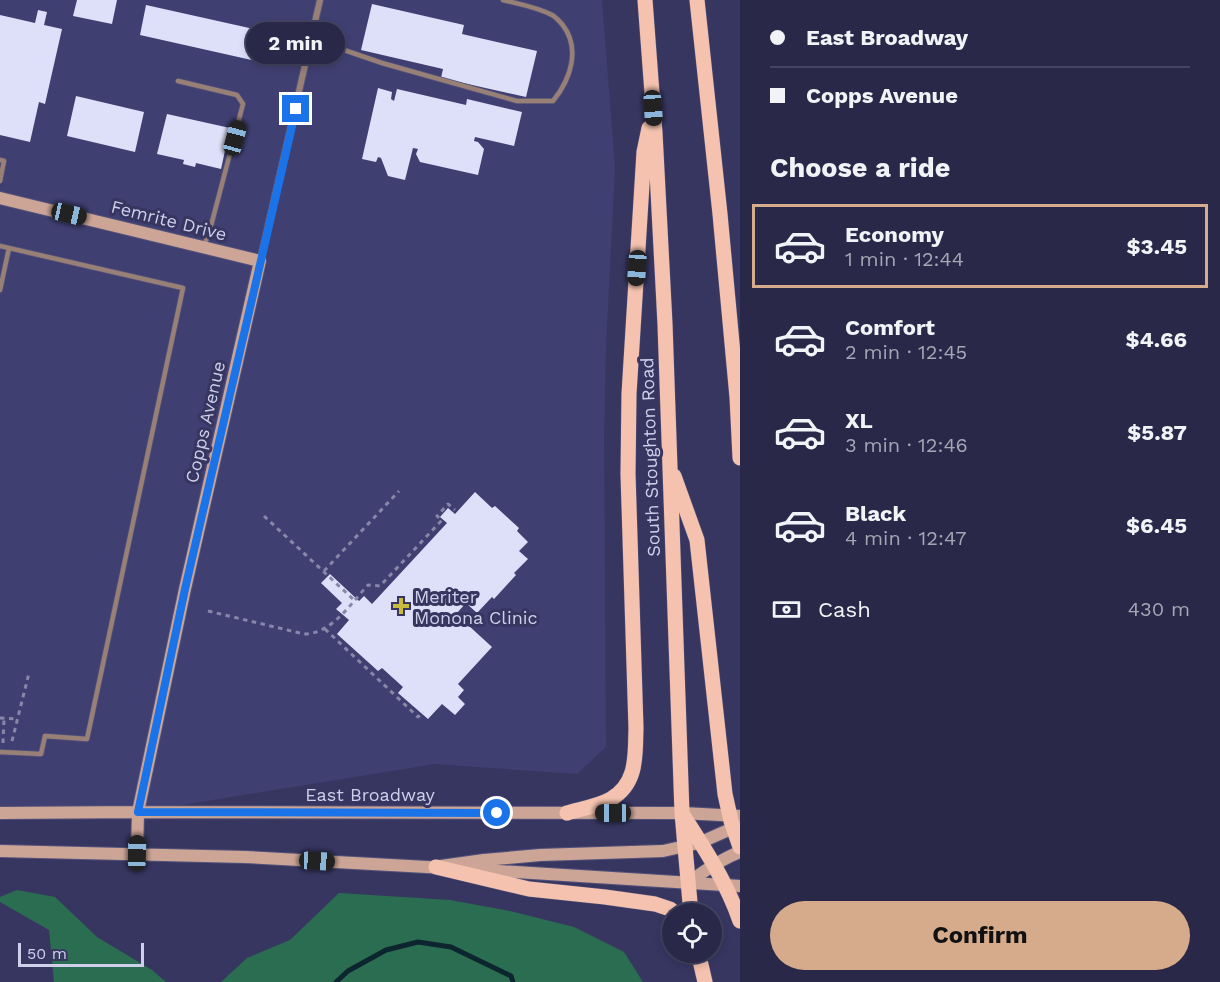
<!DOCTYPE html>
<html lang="en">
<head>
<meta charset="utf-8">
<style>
  body { margin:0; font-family:"Work Sans",sans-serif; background:#353453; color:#f1f3f6; height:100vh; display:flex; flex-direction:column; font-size:22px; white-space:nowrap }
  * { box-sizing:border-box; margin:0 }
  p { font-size:20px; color:#a5a6b4 }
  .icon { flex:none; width:33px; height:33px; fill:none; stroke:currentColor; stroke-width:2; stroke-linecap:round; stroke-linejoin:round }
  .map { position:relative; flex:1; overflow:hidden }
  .drawer { display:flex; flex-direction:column; background:#292849; width:480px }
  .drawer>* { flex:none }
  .top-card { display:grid; align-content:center; height:132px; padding:0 30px; background:#292849 }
  .buttons { position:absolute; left:662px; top:903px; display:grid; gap:12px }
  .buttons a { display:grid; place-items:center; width:60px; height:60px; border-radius:50%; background:#292849; box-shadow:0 3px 9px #0003,0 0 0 2px #454461; font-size:30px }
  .scale { position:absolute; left:18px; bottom:15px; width:126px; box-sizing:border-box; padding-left:6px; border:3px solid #cecfea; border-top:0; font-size:16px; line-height:21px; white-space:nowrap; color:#cecfea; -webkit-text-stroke:4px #373661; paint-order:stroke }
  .end { position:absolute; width:27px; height:27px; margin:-14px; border:8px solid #1a73e8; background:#fff; box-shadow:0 0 0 3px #fff }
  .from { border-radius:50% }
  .bubble { position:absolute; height:42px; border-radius:21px; background:#292849; box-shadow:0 3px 9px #0003,0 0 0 2px #454461; font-size:20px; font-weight:700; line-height:42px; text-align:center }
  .car { position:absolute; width:18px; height:36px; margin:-18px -9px; border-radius:8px; box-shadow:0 0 4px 2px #0007; background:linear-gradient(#222 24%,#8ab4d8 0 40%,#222 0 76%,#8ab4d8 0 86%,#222 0) }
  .top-card b { display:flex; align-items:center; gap:21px; height:57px; font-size:22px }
  .top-card b+b { border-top:2px solid #454461 }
  .top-card i { width:15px; height:15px; background:#f1f3f6 }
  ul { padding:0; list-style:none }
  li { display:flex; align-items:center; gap:18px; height:84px; margin:0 12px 9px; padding:0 18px; border:3px solid transparent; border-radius:0px }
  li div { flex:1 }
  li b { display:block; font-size:22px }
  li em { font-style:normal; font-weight:700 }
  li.current { border-color:#d6ab8b }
  li>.icon { width:54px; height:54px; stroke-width:1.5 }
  h2 { padding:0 30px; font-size:27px; line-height:72px }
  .pay { display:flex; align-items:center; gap:15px; height:66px; padding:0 30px; font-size:22px }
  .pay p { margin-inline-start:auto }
  .cta { display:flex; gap:12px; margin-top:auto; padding:12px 30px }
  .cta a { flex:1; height:69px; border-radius:36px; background:#d6ab8b; color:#111; font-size:24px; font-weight:700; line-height:69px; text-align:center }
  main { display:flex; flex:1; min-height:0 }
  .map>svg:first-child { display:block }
  .built { fill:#403f72 }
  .green { fill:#2b6d51 }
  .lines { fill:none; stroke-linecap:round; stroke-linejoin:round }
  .stream { stroke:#0d252e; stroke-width:5 }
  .building { fill:#dee0f9 }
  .lane-casing { stroke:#52527a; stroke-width:6 }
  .street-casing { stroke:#52527a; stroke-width:8 }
  .secondary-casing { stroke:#52527a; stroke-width:14 }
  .primary-casing { stroke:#52527a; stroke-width:16 }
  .path { stroke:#8787a9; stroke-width:3; stroke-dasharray:4.5 4.5; stroke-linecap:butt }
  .lane { stroke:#988076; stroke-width:4.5 }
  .street { stroke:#988076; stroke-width:6 }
  .secondary { stroke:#cca596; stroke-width:12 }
  .primary { stroke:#f4c2ae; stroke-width:15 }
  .route { stroke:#1a73e8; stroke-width:8 }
  .poi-dot { fill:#c9bb3b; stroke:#373661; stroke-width:2 }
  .labels { text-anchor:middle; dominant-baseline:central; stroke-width:6; stroke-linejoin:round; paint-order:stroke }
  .street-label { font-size:18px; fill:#cecfea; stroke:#373661 }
  .poi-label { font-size:18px; fill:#cecfea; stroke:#373661; text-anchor:start }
</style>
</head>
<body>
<main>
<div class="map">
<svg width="740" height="982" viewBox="0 0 740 982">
  <rect width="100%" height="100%" fill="#373661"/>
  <!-- built -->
  <path class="built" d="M 0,0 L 602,0 L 615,168 L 606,346 L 604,438 L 606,747 L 577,774 L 435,764 L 138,812 L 0,813 Z"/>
  <!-- green -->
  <path class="green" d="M 17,890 L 55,897 L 97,937 L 152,970 L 166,982 L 54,982 L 49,930 L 0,902 L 0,897 Z
    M 339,893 L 450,900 L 510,911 L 574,927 L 624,952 L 643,982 L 221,982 L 247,958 L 290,940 Z"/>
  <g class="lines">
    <!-- stream -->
    <path class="stream" d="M 336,982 L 348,971 L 386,950 L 418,942 L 451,947 L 511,976 L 513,982"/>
  </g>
  <!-- building -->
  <path class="building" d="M 77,0 L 117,0 L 112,24 L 73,16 Z
    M 372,4 L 464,25 L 462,34 L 537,51 L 526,97 L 441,78 L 443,69 L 361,50 Z
    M 146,5 L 263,31 L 256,61 L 140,35 Z
    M 38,10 L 47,12 L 44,25 L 62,29 L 45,104 L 39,102 L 30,142 L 0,135 L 0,15 L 35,23 Z
    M 378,88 L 392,92 L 391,99 L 394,101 L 397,89 L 466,105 L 467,99 L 522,112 L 514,146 L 475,137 L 474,141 L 478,142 L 484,149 L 478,175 L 420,162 L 416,154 L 418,149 L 413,148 L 405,180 L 388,176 L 381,158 L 378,157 L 376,162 L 362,159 Z
    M 76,96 L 144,112 L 135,152 L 67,136 Z
    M 167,114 L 230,128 L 221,169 L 196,163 L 195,167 L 183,164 L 184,160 L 157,154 Z
    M 475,492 L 492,508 L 495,506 L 519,528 L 517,531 L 528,542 L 519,551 L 528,559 L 514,573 L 516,575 L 494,599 L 492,597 L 477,613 L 466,603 L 456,614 L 492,647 L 458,684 L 464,690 L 458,697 L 465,704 L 455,715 L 442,704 L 428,719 L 398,693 L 403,687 L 382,668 L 378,671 L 337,634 L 349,620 L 336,609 L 342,603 L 321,583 L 330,574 L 359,601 L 364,596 L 372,604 L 447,523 L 440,517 L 448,508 L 455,514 Z"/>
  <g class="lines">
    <!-- lane casing -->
    <g class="lane-casing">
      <path id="lane" d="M 312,39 L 382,63 L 517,101 L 553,101 C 571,79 581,48 562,24 C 559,21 556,17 552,15 C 537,7 519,4 503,0
        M 178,81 L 237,95 L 243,104 L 212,222 L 204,247
        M 0,160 L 4,161 L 0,181
        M 0,246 L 183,288 L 87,739 L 45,736 L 41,754 L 0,752
        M 0,290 L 9,248"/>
    </g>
    <!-- street casing -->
    <g class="street-casing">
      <path id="street" d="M 260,261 L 320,0"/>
    </g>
    <!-- secondary casing -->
    <g class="secondary-casing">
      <path id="secondary" d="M 0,198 L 260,261 L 185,589 L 138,812 L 137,853
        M 0,813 L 138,812 L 682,813 L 740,816
        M 0,851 L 245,857 L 445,868
        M 441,866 L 484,860 L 540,855 L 663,851 L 699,843 L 740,825
        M 466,869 L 740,886
        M 688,883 C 704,871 721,859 740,852"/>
    </g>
    <!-- primary casing -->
    <g class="primary-casing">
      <path id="primary" d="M 645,0 L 655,133 L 665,324 L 682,813 L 691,914
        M 697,0 L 720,214 L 737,397 L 740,458
        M 674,476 L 697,540 L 725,794 L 731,821 L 740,847
        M 567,813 C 580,809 599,806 611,799 C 638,783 635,755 636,728 L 628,474 L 629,394 L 644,152 L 649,128
        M 683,815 C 705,849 727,883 740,921
        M 436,867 L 529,889 L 605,897 L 655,904 L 670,909 L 676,914
        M 698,952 L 705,982"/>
    </g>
    <!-- path -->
    <path class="path" d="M 264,516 L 354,600
      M 324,571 L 399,491
      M 208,611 L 304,634 C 332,634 351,603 368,585 L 380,586 L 442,520 L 437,516 L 448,504 L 455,510
      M 325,629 L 418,717 L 423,712
      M 0,718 L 18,719
      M 12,741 L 29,673
      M 3,743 L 4,718"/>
    <!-- lane -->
    <use href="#lane" class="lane"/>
    <!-- street -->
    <use href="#street" class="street"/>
    <!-- secondary -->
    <use href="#secondary" class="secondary"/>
    <!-- primary -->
    <use href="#primary" class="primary"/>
  </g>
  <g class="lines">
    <!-- route -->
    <path class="route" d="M 296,109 L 185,589 L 138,812 L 497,813"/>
  </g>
  <!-- markers -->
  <path class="poi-dot" d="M398 597h6v6h6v6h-6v6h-6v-6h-6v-6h6z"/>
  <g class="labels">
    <!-- street labels -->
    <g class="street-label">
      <text transform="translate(169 220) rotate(14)">Femrite Drive</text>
      <text transform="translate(205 422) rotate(-77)">Copps Avenue</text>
      <text transform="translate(650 457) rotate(-92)">South Stoughton Road</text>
      <text x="370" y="794">East Broadway</text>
    </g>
    <!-- poi labels -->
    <g class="poi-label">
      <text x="414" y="596">Meriter<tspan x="414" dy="21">Monona Clinic</tspan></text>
    </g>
  </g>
</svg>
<div class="buttons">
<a><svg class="icon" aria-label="locate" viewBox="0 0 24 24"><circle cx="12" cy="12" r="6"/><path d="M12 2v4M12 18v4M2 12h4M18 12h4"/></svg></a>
</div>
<div class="scale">50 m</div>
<i class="end from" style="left:497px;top:813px"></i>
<i class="end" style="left:296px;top:109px"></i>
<div class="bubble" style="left:246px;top:22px;width:99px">2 min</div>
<i class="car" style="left:653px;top:108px;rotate:176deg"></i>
<i class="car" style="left:235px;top:138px;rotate:15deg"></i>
<i class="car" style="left:69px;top:214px;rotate:103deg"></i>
<i class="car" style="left:637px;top:268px;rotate:184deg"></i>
<i class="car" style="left:613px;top:813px;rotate:270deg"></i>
<i class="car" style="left:137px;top:853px;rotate:1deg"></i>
<i class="car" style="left:317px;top:861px;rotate:93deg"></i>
</div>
<section class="drawer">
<div class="top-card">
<b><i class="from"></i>East Broadway</b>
<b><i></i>Copps Avenue</b>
</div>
<h2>Choose a ride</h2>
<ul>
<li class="current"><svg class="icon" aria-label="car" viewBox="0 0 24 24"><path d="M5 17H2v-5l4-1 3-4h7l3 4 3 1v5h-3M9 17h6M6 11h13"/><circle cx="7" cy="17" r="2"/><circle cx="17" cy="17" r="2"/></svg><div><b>Economy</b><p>1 min · 12:44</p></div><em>$3.45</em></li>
<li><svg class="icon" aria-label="car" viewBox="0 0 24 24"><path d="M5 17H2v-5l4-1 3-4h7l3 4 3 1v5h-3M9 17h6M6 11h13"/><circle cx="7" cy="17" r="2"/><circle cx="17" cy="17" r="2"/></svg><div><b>Comfort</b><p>2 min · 12:45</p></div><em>$4.66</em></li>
<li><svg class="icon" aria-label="car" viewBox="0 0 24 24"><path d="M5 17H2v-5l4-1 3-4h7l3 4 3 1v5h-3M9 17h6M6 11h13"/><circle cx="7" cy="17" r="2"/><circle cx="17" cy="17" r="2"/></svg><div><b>XL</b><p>3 min · 12:46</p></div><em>$5.87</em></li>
<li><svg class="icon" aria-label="car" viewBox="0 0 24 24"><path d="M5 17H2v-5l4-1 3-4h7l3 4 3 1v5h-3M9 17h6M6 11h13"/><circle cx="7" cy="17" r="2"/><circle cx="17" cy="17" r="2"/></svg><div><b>Black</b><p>4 min · 12:47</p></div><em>$6.45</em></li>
</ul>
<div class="pay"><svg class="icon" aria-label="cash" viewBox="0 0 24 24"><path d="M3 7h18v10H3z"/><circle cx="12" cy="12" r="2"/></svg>Cash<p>430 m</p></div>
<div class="cta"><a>Confirm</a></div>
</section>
</main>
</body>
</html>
